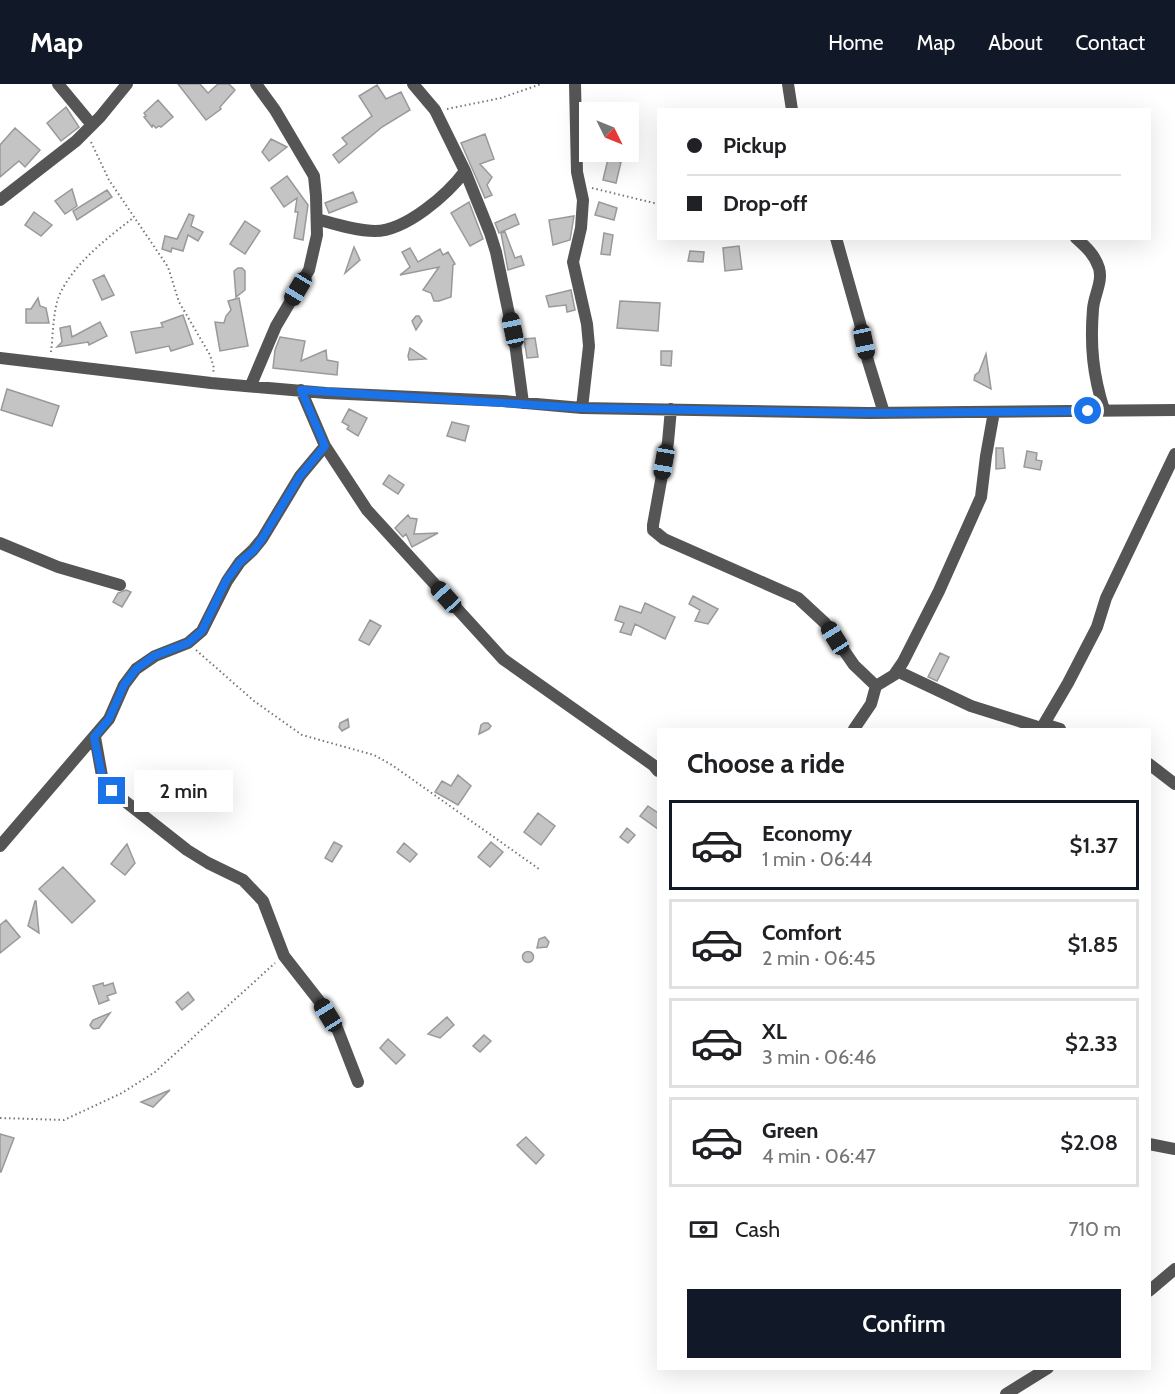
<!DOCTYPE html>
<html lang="en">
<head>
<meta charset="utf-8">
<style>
  body { margin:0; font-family:Cabin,sans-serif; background:#f6f6f6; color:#202124; height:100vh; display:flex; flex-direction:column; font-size:22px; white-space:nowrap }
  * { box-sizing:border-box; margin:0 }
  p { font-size:20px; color:#757577 }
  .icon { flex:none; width:33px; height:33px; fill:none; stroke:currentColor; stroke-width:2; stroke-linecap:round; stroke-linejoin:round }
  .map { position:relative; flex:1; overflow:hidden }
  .drawer { position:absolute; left:657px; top:644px; width:494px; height:642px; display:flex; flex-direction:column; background:#fff; border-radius:0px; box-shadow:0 6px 24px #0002 }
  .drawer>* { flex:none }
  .guide { position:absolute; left:657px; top:24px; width:494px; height:132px; border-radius:0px; box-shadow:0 6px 24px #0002; display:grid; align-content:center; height:132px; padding:0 30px; background:#fff }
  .needle { width:39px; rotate:133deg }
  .buttons { position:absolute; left:579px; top:18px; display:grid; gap:12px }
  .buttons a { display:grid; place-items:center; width:60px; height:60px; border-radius:0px; background:#fff; box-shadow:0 6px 24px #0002; font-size:30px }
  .end { position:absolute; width:27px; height:27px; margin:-14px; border:8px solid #1a73e8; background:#fff; box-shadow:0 0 0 3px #fff }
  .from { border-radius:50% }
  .bubble { position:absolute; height:42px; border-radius:0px; background:#fff; box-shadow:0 6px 24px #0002; font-size:20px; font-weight:600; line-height:42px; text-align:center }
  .car { position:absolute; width:18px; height:36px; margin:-18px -9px; border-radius:8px; box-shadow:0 0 4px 2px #0007; background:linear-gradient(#222 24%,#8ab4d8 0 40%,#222 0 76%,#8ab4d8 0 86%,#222 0) }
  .guide b { display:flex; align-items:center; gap:21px; height:57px; font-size:22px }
  .guide b+b { border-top:2px solid #e0e0e0 }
  .guide i { width:15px; height:15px; background:#202124 }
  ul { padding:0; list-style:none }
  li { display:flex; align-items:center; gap:18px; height:90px; margin:0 12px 9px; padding:0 18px; border:3px solid #e0e0e0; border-radius:0px }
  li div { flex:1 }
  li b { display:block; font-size:22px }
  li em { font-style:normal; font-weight:600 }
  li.selected { border-color:#111827 }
  li>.icon { width:54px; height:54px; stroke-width:1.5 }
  h2 { padding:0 30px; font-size:27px; line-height:72px }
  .pay { display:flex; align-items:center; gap:15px; height:66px; padding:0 30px; font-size:22px }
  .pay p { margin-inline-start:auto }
  .action { display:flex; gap:12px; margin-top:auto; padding:12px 30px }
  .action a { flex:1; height:69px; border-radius:0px; background:#111827; color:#fff; font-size:24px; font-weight:600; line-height:69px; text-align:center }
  header { display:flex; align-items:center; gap:36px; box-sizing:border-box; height:84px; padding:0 30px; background:#111827; color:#fff }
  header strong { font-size:28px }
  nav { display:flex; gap:33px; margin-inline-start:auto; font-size:21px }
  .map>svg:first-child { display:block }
  .building { fill:#c4c4c4; stroke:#999; stroke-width:1.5 }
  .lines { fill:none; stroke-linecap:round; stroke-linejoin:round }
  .path { stroke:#777; stroke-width:2; stroke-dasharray:1.5 3; stroke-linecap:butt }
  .minor { stroke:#555; stroke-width:12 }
  .route { stroke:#1a73e8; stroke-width:8 }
</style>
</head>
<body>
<header>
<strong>Map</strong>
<nav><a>Home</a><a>Map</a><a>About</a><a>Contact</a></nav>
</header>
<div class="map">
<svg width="1175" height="1310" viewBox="0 0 1175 1310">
  <rect width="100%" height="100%" fill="#fff"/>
  <!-- building -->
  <path class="building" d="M 178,0 L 200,0 L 208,9 L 218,0 L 229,0 L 235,6 L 220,23 L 221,25 L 206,36 Z
    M 377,1 L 386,15 L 401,8 L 410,26 L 382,43 L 339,79 L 333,71 L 347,60 L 342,54 L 372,32 L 359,12 Z
    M 158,16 L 173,33 L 161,43 L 159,42 L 156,44 L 153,41 L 152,43 L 144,33 L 146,32 L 144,29 Z
    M 66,23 L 79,43 L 61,57 L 47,39 Z
    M 15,44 L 40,66 L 25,83 L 19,77 L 0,93 L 0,61 Z
    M 485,50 L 494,75 L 480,80 L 492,93 L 487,101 L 492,111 L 485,114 L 461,59 Z
    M 271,55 L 287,63 L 269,77 L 262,68 Z
    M 608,75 L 621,78 L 616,99 L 603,96 Z
    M 287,92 L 308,121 L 303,156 L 294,154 L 298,128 L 295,128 L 297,114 L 284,123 L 271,104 Z
    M 72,105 L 77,122 L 65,130 L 55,117 Z
    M 107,106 L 112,113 L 77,136 L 73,127 Z
    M 353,108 L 357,118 L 329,129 L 325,119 Z
    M 469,118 L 483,155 L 470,162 L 451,129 Z
    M 599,118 L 617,124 L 614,136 L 595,131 Z
    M 34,128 L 52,141 L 41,152 L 25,141 Z
    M 189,130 L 194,132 L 191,142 L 203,148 L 198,157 L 188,151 L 183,167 L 172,164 L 171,168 L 162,165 L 165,152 L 177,155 Z
    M 515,130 L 519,140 L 499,149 L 495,139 Z
    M 574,132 L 570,156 L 553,161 L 549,136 Z
    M 245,137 L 260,147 L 245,170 L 230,160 Z
    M 505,148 L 515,174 L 521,172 L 524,181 L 508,186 L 501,149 Z
    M 604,149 L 613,151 L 610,171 L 601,170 Z
    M 739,162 L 742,185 L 725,187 L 723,164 Z
    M 354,163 L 360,176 L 345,189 Z
    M 410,164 L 418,178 L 440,165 L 443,171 L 448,168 L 455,180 L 453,181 L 451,213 L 439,217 L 434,217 L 431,209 L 423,206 L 439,183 L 400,191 L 410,183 L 402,168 Z
    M 690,167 L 704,168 L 703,178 L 688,177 Z
    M 238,184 L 242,184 L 245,187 L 245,206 L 236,213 L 234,187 Z
    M 104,191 L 114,211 L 102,216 L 93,196 Z
    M 571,206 L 575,226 L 567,228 L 566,221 L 549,223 L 546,212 Z
    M 38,214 L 40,222 L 46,224 L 49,239 L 26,239 L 26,225 L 31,225 Z
    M 239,214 L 248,262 L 220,267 L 215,238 L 224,239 L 226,232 L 231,226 L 228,217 Z
    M 620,217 L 660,219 L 658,247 L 617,244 Z
    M 183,231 L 193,260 L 171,267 L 169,262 L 136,269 L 131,248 L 163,243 L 161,239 Z
    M 416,232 L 419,232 L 422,237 L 416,246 L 412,237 Z
    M 100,238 L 107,252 L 89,261 L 88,258 L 57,263 L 62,258 L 60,244 L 70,242 L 72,253 Z
    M 280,253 L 305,257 L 301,277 L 326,266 L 327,276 L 338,278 L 337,291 L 273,284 L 275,266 Z
    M 535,254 L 538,273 L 527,274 L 524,255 Z
    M 410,264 L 426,275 L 409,276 L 408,272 Z
    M 661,267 L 672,267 L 671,282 L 661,281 Z
    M 986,270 L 991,305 L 974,296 L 975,291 L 979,288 Z
    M 7,305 L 59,322 L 52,342 L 1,326 Z
    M 349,325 L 367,334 L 358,352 L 347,345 L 349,342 L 342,338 Z
    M 452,338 L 469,342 L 465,357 L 447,352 Z
    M 996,364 L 1003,364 L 1005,384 L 996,385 Z
    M 1027,367 L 1037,369 L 1036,376 L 1042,377 L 1040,386 L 1024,383 Z
    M 389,391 L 404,401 L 398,410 L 383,400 Z
    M 408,431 L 410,434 L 417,435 L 414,450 L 438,449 L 412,463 L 406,450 L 403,453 L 395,444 Z
    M 126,506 L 131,508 L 122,523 L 113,518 L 118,509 Z
    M 693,512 L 718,525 L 708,540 L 695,537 L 700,526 L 689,520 Z
    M 645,519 L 675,533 L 665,555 L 635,540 L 631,551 L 620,548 L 624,539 L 615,536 L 620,522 L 641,529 Z
    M 370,536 L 381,542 L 369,561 L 359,556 Z
    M 940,569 L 949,573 L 937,597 L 928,593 Z
    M 348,635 L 349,643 L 342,647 L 339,643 L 340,639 Z
    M 484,639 L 488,639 L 491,642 L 489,645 L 479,650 L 481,641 Z
    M 458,691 L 471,702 L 458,721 L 435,708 L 442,697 L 451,702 Z
    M 648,722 L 658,729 L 658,745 L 640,732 Z
    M 538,729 L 555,742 L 541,761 L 524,748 Z
    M 627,744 L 635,751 L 628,759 L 620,753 Z
    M 334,758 L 342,762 L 332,778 L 325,774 Z
    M 491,758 L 503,768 L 490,783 L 478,773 Z
    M 404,759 L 417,770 L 410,778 L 397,768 Z
    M 127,760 L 135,779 L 125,791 L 111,780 Z
    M 63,783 L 95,817 L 72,839 L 39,805 Z
    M 35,817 L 36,817 L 39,849 L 28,842 Z
    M 6,836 L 20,853 L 0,869 L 0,841 Z
    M 545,853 L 549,858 L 547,863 L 537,864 L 539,855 Z
    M522.5 873a5.5 5.5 0 1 1 11 0a5.5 5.5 0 1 1-11 0Z
    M 103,899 L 104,902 L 113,899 L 116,909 L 107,912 L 109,916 L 99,920 L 93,902 Z
    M 188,908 L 194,916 L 182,926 L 176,918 Z
    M 110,929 L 99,944 L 94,945 L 92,944 L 90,941 L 93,936 Z
    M 447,933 L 454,941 L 440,954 L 428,950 Z
    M 484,951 L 491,957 L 480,968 L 473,962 Z
    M 388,955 L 405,971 L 396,980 L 380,964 Z
    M 170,1006 L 153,1023 L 141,1018 Z
    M 0,1050 L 14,1054 L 1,1088 L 0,1088 Z
    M 526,1053 L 544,1071 L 536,1080 L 517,1061 Z"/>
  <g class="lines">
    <!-- path -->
    <path class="path" d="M 447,25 L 501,14 L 541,0
      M 91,58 L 109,96 L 168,183 L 179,218 L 210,271 L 214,284 L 213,289
      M 592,104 L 658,120
      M 51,268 C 53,252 53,227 59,212 C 73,180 106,155 133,134
      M 196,566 L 254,617 L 302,651 L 374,671 L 392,681 L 539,785
      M 0,1034 L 64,1036 L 122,1009 L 155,988 L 275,879"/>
    <!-- minor -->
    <path class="minor" d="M 58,0 L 92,41
      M 413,0 L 435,26 L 465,87 L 490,149 L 496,168 L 515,259 L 523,319
      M 575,0 L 577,88 L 583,116 L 581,144 L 573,178 L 587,240 L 589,262 L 582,324
      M 788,0 L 792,26
      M 0,116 L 76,57 L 100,33 L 127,0
      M 317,135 C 335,140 356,147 375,147 C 406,147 448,110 465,87
      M 836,154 L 860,239 L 868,277 L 884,329
      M 1076,154 C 1086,163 1095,171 1099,184 C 1103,198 1094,211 1093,225 C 1090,262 1093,291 1104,326
      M 0,274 L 211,299 L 326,309 L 503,317 L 582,324 L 869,329 L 1175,326
      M 251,301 L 276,242 L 309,186 L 317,151 L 316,112 L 314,92 L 275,26 L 256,0
      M 301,306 L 325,362 L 367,426 L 503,575 L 653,681 L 658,687
      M 671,325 L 668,358 L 653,441 L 653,446 L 664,455 L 798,514 L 825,539 L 854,581 L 876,602 L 871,620 L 854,645
      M 0,459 L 58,483 L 120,501
      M 897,587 L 971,622 L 1041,644
      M 876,602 L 894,591 L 903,578 L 939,507 L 981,413 L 986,372 L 994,328
      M 1044,640 L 1060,645
      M 1041,645 L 1068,599 L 1097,543 L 1106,514 L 1175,370
      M 95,653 L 102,692 L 112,707 L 187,766 L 208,779 L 243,796 L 263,817 L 284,872 L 320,918 L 337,944 L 358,998
      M 1149,680 L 1175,700
      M 0,762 L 109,635 L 124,601 L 136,585 L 155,572 L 188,559 L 202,547 L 227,497 L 240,478 L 253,466 L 262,455 L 300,392 L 325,362
      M 1149,1060 L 1175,1065
      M 1149,1207 L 1175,1185
      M 1006,1310 L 1048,1284"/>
  </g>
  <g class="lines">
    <!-- route -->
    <path class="route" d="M 112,707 L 102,692 L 94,653 L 109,635 L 124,601 L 136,585 L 154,572 L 188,559 L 202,547 L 226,497 L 240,478 L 254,466 L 262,455 L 300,392 L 325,362 L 301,306 L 582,324 L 869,329 L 1088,327"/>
  </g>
</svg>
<div class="buttons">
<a><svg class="needle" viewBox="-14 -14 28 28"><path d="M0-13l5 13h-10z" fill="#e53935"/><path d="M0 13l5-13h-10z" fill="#757577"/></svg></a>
</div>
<i class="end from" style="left:1088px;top:327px"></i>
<i class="end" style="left:112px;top:707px"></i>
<div class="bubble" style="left:134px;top:686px;width:99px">2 min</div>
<i class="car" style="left:298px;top:205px;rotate:211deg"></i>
<i class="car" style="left:513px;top:246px;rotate:348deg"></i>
<i class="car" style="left:864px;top:258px;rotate:168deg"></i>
<i class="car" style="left:664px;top:378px;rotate:190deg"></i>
<i class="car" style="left:446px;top:513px;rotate:318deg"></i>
<i class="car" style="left:835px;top:554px;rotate:328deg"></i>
<i class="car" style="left:328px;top:931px;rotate:328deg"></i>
<div class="guide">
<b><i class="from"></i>Pickup</b>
<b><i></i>Drop-off</b>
</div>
<section class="drawer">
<h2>Choose a ride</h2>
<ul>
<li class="selected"><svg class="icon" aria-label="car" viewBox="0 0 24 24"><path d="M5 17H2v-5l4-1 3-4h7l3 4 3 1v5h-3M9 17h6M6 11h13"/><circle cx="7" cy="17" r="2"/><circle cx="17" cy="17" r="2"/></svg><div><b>Economy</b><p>1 min · 06:44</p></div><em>$1.37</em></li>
<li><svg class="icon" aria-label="car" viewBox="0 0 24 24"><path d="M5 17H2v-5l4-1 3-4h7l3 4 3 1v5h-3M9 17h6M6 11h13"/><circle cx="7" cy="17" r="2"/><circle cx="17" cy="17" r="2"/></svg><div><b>Comfort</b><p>2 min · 06:45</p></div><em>$1.85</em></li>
<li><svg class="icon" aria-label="car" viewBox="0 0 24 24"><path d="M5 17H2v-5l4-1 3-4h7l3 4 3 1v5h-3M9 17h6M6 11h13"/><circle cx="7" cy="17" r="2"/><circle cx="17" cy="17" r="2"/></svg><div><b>XL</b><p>3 min · 06:46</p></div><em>$2.33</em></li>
<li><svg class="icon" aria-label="car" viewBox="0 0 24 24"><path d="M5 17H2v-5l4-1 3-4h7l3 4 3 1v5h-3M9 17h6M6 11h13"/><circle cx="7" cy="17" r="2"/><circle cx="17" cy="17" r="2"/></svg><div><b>Green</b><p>4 min · 06:47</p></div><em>$2.08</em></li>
</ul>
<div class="pay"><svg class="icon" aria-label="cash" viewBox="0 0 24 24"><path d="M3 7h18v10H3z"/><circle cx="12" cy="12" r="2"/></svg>Cash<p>710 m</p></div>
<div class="action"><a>Confirm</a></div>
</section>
</div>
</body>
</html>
